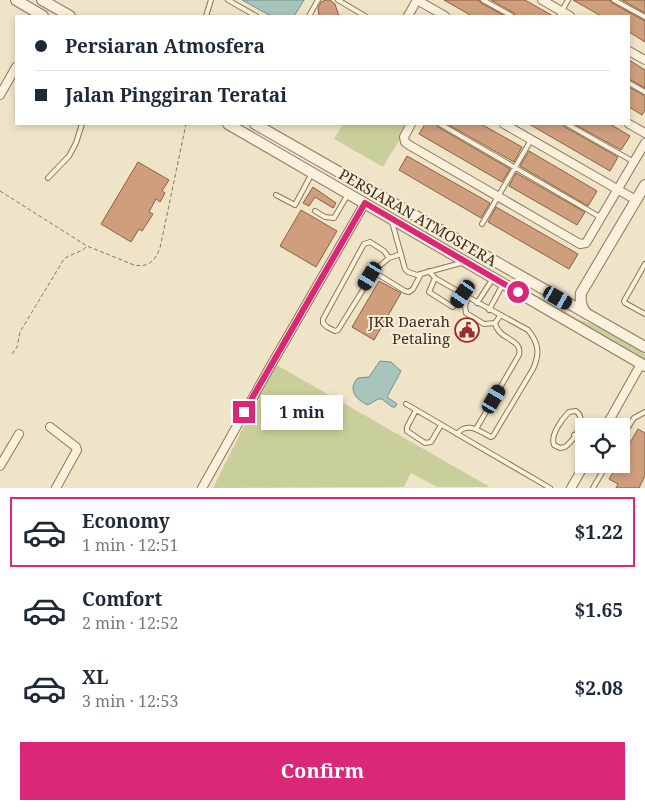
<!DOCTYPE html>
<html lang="en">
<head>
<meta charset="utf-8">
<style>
  body { margin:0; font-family:"Noto Serif",serif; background:#f6f6f7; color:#1f2937; height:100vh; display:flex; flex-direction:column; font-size:19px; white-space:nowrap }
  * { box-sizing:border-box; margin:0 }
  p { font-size:16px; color:#747a83 }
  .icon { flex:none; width:28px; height:28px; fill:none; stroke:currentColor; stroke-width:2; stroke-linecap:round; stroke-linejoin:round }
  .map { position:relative; height:488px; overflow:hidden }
  .panel { display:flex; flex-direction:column; background:#fff; flex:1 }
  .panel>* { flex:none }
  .banner { position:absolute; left:15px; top:15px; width:615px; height:110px; border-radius:0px; box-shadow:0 2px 8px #0003; display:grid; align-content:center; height:110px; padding:0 20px; background:#fff }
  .fabs { position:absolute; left:575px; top:418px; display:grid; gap:10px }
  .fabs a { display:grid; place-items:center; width:55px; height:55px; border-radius:0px; background:#fff; box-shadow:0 2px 8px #0003; font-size:25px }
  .end { position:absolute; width:22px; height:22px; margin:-11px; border:6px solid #db2777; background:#fff; box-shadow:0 0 0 2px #fff }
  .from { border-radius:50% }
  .bubble { position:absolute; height:35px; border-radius:0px; background:#fff; box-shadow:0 2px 8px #0003; font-size:16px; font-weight:700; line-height:35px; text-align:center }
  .car { position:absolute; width:15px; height:30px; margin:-15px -8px; border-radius:6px; box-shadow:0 0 4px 1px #0007; background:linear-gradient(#222 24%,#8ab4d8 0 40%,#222 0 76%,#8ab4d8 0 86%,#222 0) }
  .banner b { display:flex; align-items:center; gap:18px; height:48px; font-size:19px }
  .banner b+b { border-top:1px solid #e0e1e3 }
  .banner i { width:12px; height:12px; background:#1f2937 }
  ul { padding:9px 0 0; list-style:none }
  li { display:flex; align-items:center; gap:15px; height:70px; margin:0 10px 8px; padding:0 10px; border:2px solid transparent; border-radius:0px }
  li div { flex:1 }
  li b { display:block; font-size:19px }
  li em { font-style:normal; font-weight:700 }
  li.current { border-color:#db2777 }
  li>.icon { width:45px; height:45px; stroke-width:1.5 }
  .primary-button { display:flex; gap:10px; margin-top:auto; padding:10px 20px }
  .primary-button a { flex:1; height:58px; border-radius:0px; background:#db2777; color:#fff; font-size:20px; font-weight:700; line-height:58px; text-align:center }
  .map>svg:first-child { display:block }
  .green { fill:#c9cf9b }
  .water { fill:#a9c4bc; stroke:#6f938a }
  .building { fill:#cf9f7d; stroke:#8d5f41 }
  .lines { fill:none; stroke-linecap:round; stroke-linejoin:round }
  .service-casing { stroke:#8d765c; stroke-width:6 }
  .minor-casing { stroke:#8d765c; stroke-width:10 }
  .tertiary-casing { stroke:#8d765c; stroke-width:12 }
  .path { stroke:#8d765c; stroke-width:1; stroke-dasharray:4 2.5; stroke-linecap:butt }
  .service { stroke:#faf1dc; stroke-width:4 }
  .minor { stroke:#faf1dc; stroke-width:8 }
  .tertiary { stroke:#faf1dc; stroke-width:10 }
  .route { stroke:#db2777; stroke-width:6 }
  .labels { text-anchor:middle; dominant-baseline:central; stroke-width:4; stroke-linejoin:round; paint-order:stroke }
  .street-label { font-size:15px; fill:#3d2e20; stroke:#f7eed8 }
  .poi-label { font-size:15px; fill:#3d2e20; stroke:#f7eed8; text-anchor:end }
</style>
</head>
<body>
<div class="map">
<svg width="645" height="488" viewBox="0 0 645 488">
  <rect width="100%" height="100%" fill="#f0e4c8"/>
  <!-- green -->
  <path class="green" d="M 343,124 L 409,124 L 383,167 L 334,139 Z
    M 517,285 L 578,319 L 597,326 L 645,354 L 645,359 L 517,286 Z
    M 275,364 L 490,487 L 437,487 L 411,473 L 404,487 L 213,488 Z"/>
  <!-- water -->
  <path class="water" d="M 242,0 L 304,0 L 294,16 L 271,16 Z
    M 380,361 L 391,362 L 401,371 L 387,397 L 397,404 L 395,407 L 392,407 L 382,399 L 378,399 L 368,405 C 356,400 347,389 358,378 L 369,377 Z"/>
  <!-- building -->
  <path class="building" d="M 326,0 L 330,0 L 335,4 L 339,16 L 320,16 L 319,15 L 318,8 L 321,2 Z
    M 444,0 L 479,0 L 481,3 L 505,16 L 472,16 Z
    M 491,0 L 525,0 L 553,16 L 516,16 L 514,13 Z
    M 573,0 L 610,0 L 612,3 L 645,21 L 645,42 L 629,32 L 629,16 L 601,16 Z
    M 622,0 L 645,0 L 645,13 Z
    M 629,60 L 645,70 L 645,88 L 629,79 Z
    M 629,87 L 645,96 L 645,110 L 642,115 L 629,107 Z
    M 425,124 L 436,124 L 438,127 L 510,169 L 502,182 L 419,134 Z
    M 447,124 L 481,124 L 522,147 L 514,162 Z
    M 529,124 L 563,124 L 565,127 L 618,157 L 610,171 Z
    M 574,124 L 610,124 L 630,136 L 621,150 Z
    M 529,151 L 597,191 L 588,206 L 520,166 Z
    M 407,156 L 490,203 L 481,218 L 399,170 Z
    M 138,162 L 169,180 L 162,191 L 165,193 L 160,202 L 156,199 L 149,212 L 153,214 L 142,231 L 139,229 L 131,242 L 101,224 Z
    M 516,173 L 585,212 L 577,225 L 509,186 Z
    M 313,187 L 336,203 L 333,208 L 315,197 L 309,206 L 303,203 Z
    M 496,207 L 578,254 L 569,269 L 488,222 Z
    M 301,210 L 337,231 L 316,267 L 280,246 Z
    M 379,281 L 401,293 L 374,340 L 352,327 Z
    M 638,429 L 645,433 L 645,476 L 639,488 L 616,488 L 618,484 L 609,479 L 618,464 L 621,464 L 621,458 Z"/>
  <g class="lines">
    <!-- service casing -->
    <g class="service-casing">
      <path id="service" d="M 228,0 L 256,16
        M 338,0 L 365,16
        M 483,0 L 512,16
        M 614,0 L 645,17
        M 206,16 L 211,0
        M 309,16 L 318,0
        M 559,16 L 568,0
        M 629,83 L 645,92
        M 440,124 L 600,217
        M 567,124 L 634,162
        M 48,178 L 69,156 L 76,143 L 82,124
        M 276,195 L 295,205 L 311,175
        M 315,211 L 325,217 L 334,218 L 347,196
        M 392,222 L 405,269 L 408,272 L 417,275 L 461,263
        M 482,224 L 531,140
        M 389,258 L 384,251 L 370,242 L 364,244 L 323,319 L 323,323 L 327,327 L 335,331 L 338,330 L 376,269 L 389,258 L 401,254
        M 645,264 L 624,301 L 625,303 L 645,314
        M 429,271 L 435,278 L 468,297 L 528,330 C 539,343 540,354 533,369 L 493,436 L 491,437 C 479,431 467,421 457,434
        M 374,272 L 405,291 L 409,292 L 413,289 L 421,274
        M 435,278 L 429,292 L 451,306 L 453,307 L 463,295
        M 468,297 L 465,306 L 466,313 L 484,324 L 495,323 L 500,316
        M 477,303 L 492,280
        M 489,310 L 502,286
        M 406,404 L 550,488
        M 416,410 L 407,427 L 407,431 L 425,443 L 431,442 L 441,425
        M 576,411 C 588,420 574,440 565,447 L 560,448 L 554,445 C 550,435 562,419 569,412 Z
        M 476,429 L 519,355 C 523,338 499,341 495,323
        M 574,435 L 584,440
        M 621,438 L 634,418 L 645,412
        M 593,488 L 607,464"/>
    </g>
    <!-- minor casing -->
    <g class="minor-casing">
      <path id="minor" d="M 542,0 L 570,16
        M 408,16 L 417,0 L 445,16
        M 629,51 L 645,60
        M 0,95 L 16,67
        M 411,124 L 404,137 L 405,142 L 409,145 L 580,244 L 586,243 L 645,143
        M 504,124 L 636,200
        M 629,124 L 645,133
        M 606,426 L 641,364
        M 50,427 L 76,447 L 77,450 L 56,488
        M 0,466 L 19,434
        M 202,488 L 270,367 L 365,203
        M 571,488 L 585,464"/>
    </g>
    <!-- tertiary casing -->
    <g class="tertiary-casing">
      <path id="tertiary" d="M 16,0 L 43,16
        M 42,0 L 70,16
        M 228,124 L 645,366
        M 255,124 L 645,347
        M 587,314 C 581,307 580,302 581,293 L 645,185"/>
    </g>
    <!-- path -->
    <path class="path" d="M 0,191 L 87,246 L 134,265 C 148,268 155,261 160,248 L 186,124
      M 12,354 L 17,347 L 20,332 L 64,259 C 72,253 81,253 87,246"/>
    <!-- service -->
    <use href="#service" class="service"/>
    <!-- minor -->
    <use href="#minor" class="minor"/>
    <!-- tertiary -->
    <use href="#tertiary" class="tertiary"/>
  </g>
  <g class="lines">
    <!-- route -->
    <path class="route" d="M 244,412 L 365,203 L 518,292"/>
  </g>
  <!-- icons -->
  <defs>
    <g id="civic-ring" transform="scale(1.25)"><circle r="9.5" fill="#f7eed8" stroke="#9e2a2b" stroke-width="1.5"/><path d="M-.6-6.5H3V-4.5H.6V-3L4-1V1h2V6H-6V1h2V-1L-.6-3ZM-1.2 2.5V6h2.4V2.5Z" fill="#9e2a2b"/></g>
  </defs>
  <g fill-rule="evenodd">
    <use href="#civic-ring" x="467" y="330"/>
  </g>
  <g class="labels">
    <!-- street labels -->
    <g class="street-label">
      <text transform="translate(418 217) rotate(30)">PERSIARAN ATMOSFERA</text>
    </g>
    <!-- poi labels -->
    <g class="poi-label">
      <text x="450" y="321">JKR Daerah<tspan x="450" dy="17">Petaling</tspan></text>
    </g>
  </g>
</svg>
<div class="fabs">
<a><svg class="icon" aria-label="locate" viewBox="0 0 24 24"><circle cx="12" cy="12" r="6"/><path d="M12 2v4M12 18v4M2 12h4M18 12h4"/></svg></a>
</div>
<i class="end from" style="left:518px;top:292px"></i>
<i class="end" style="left:244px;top:412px"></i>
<div class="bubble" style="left:261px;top:395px;width:82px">1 min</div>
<i class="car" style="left:370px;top:276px;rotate:211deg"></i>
<i class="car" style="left:463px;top:294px;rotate:215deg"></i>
<i class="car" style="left:558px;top:298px;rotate:120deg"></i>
<i class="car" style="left:494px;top:399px;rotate:30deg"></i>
<div class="banner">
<b><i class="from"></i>Persiaran Atmosfera</b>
<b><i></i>Jalan Pinggiran Teratai</b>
</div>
</div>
<section class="panel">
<ul>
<li class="current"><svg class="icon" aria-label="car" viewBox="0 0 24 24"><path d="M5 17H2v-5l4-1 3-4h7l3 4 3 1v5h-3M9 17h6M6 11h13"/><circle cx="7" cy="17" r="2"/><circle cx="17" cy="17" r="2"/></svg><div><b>Economy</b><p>1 min · 12:51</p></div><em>$1.22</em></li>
<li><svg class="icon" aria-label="car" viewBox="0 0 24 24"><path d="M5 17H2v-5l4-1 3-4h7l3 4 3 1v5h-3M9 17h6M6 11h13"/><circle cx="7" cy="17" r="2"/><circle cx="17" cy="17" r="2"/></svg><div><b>Comfort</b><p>2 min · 12:52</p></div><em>$1.65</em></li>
<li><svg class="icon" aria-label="car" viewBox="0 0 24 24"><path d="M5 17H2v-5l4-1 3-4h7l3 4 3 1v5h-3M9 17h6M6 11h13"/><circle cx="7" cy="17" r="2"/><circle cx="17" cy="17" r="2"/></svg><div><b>XL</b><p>3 min · 12:53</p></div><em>$2.08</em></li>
</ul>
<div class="primary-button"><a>Confirm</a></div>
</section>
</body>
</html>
